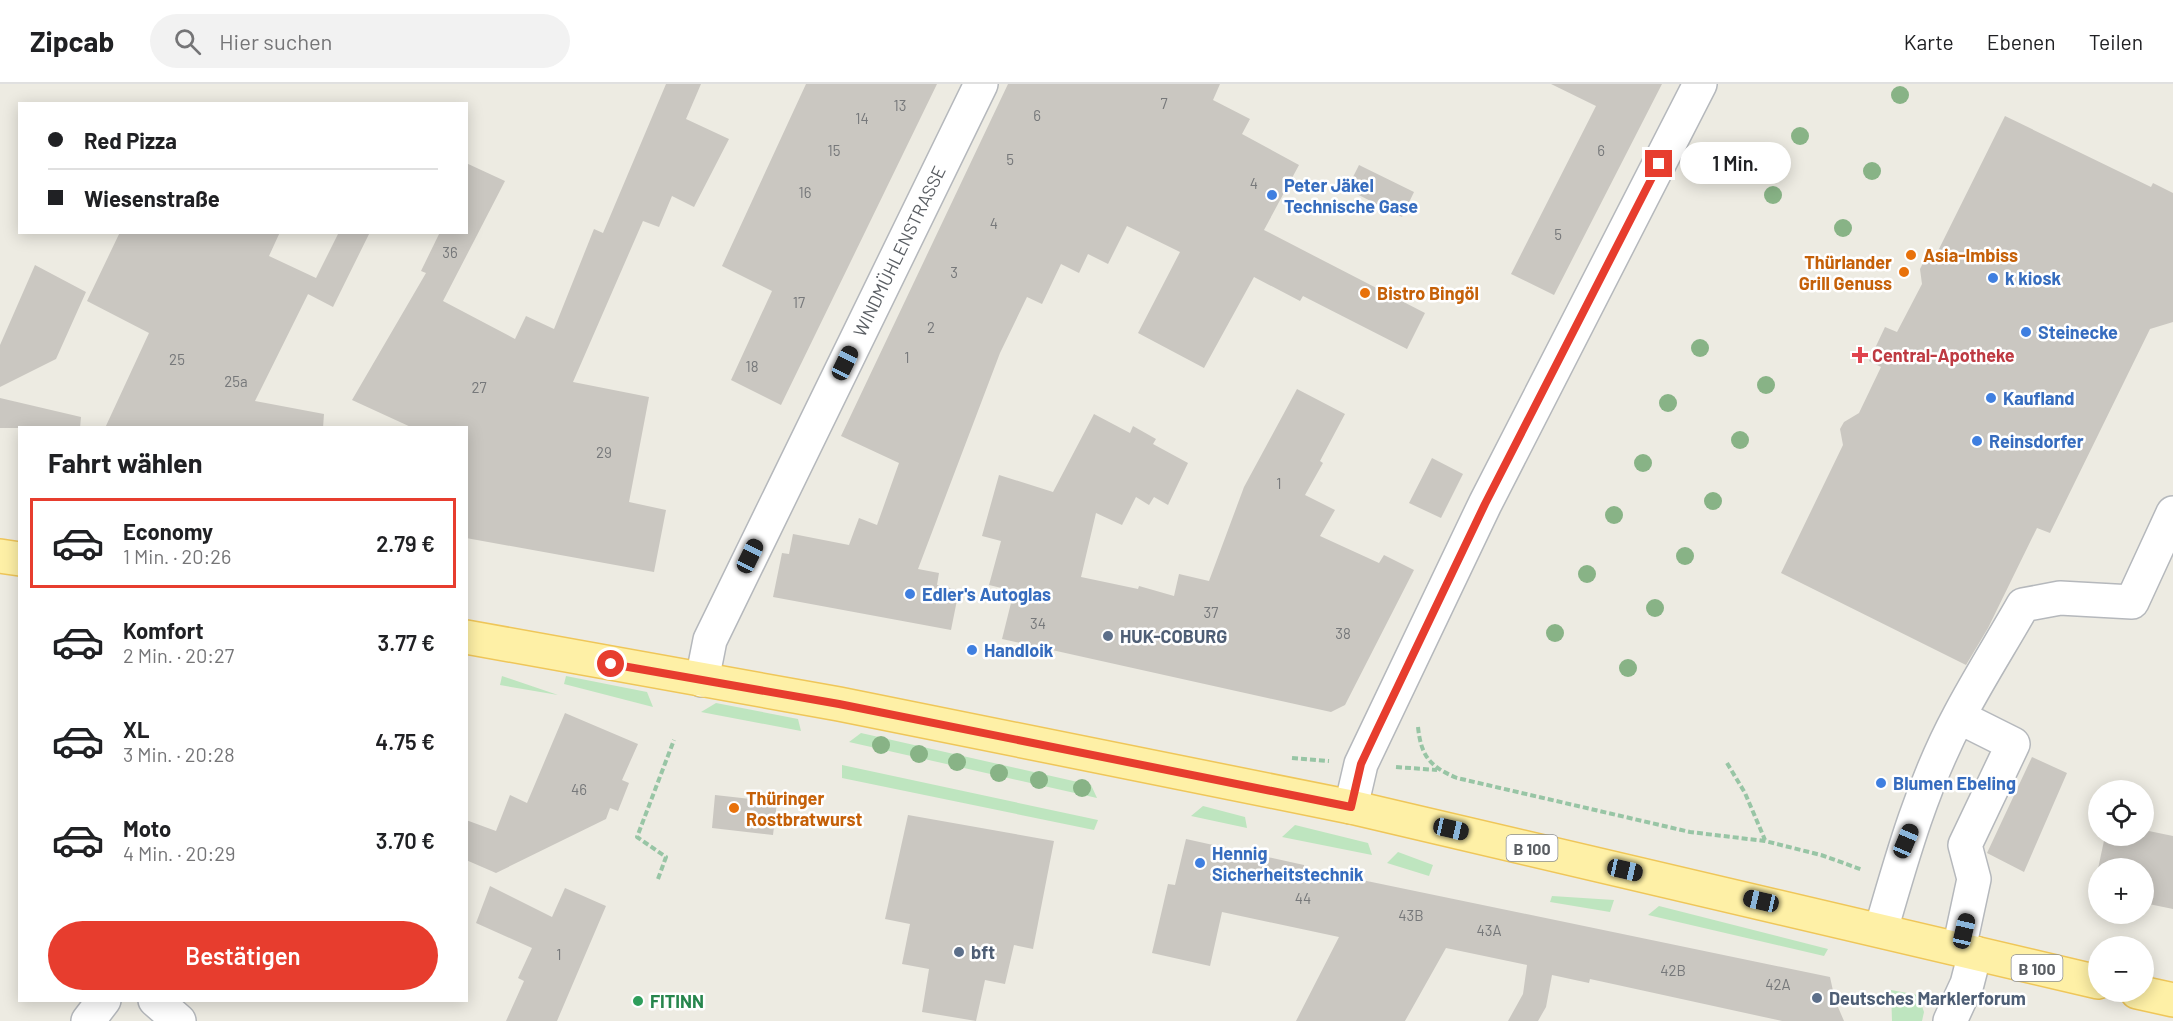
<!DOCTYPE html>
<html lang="de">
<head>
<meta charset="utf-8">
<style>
  body { margin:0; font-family:Barlow,sans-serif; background:#f2f2f2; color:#202124; height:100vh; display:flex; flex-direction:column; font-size:22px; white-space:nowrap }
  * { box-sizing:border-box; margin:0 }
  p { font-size:20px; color:#757577 }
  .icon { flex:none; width:33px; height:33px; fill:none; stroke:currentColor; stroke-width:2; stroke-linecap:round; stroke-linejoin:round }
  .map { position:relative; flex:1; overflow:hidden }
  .drawer { position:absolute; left:18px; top:342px; width:450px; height:576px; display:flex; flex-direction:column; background:#fff; border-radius:0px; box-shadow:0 3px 15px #0003 }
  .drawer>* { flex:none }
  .top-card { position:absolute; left:18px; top:18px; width:450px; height:132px; border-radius:0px; box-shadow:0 3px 15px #0003; display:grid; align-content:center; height:132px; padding:0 30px; background:#fff }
  .tools { position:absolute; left:2088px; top:696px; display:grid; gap:12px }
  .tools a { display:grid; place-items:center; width:66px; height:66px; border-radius:50%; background:#fff; box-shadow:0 3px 15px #0003; font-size:30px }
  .end { position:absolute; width:27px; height:27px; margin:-14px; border:8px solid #e73d2e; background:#fff; box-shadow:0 0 0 3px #fff }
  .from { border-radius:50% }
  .bubble { position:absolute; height:42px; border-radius:21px; background:#fff; box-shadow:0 3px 15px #0003; font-size:20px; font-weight:600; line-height:42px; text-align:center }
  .car { position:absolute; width:18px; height:36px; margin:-18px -9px; border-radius:8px; box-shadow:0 0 4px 2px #0007; background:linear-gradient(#222 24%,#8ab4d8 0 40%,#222 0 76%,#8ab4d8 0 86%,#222 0) }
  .top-card b { display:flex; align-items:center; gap:21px; height:57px; font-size:22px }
  .top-card b+b { border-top:2px solid #e0e0e0 }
  .top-card i { width:15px; height:15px; background:#202124 }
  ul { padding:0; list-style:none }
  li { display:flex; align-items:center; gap:18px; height:90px; margin:0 12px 9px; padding:0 18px; border:3px solid transparent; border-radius:0px }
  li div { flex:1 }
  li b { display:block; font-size:22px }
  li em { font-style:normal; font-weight:600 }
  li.active { border-color:#e73d2e }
  li>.icon { width:54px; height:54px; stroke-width:1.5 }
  h2 { padding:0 30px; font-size:27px; line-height:72px }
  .action { display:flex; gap:12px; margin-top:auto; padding:12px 30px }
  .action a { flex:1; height:69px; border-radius:36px; background:#e73d2e; color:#fff; font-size:24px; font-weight:600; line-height:69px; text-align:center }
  header { display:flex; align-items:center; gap:36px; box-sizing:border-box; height:84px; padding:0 30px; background:#fff; border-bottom:2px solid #e0e0e0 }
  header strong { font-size:28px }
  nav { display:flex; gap:33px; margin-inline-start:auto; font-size:21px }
  .search { width:420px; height:54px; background:#f2f2f2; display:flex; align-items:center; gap:15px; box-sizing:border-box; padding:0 21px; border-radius:33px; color:#757577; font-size:22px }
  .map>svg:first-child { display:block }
  .green { fill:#bee5bf }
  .building { fill:#cac7c1 }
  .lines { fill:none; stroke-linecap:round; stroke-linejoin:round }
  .minor-casing { stroke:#b5b8bc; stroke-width:36 }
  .major-casing { stroke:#efc659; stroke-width:36 }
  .path { stroke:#98c5a5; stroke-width:4; stroke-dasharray:6 3; stroke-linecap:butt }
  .minor { stroke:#fff; stroke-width:33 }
  .major { stroke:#fef0a6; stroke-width:33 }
  .tree { fill:#88b386 }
  .route { stroke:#e73d2e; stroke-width:8 }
  .shop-dot { fill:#3f7fe0; stroke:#fff; stroke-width:2 }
  .food-dot { fill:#e8710a; stroke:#fff; stroke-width:2 }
  .health-dot { fill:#e0444e; stroke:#fff; stroke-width:2 }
  .service-dot { fill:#5c6f8a; stroke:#fff; stroke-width:2 }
  .leisure-dot { fill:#2e9e5b; stroke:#fff; stroke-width:2 }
  .labels { text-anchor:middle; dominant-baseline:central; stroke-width:5; stroke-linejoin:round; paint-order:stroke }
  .number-label { font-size:15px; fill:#76787a }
  .shield { fill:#fff; stroke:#8c8e92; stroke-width:1.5 }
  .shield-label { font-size:16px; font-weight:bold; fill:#5a5e63 }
  .shop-label { font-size:18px; font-weight:bold; fill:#366cbe; stroke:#fff; text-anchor:start }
  .street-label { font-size:18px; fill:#5a5e63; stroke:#fff }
  .food-label { font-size:18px; font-weight:bold; fill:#c56008; stroke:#fff; text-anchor:start }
  .health-label { font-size:18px; font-weight:bold; fill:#be3a42; stroke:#fff; text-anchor:start }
  .service-label { font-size:18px; font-weight:bold; fill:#4e5e75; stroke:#fff; text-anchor:start }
  .leisure-label { font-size:18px; font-weight:bold; fill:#27864d; stroke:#fff; text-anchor:start }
</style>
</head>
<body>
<header>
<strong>Zipcab</strong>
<div class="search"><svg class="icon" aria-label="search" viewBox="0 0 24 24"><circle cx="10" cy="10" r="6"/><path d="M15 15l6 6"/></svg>Hier suchen</div>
<nav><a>Karte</a><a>Ebenen</a><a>Teilen</a></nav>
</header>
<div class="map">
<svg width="2173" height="937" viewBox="0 0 2173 937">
  <rect width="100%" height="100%" fill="#edebe2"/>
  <!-- green -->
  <path class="green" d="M 502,592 L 558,611 L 500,601 Z
    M 566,592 L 647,608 L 653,623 L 564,600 Z
    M 716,619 L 798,635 L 801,647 L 701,628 Z
    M 861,649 L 1091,701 L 1097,714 L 849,658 Z
    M 842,681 L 1098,736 L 1094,746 L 842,694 Z
    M 1203,722 L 1245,733 L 1247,744 L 1191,732 Z
    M 1295,741 L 1368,759 L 1372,771 L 1282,753 Z
    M 1398,768 L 1433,781 L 1429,792 L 1387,779 Z
    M 1552,812 L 1614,816 L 1610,828 L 1550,818 Z
    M 1659,822 L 1828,865 L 1824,872 L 1648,831 Z
    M 1891,906 L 1918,911 L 1924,928 L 1922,937 L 1892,937 Z"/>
  <!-- building -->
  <path class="building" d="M 666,0 L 701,0 L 686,35 L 729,55 L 694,123 L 672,112 L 659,143 L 643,137 L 573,298 L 649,313 L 629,418 L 666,426 L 654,488 L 466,454 L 466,344 L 413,344 L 352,316 L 426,189 L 421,187 L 440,148 L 466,148 L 466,79 L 505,97 L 443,217 L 515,255 L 526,232 L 554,245 L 594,145 L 603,149 Z
    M 806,0 L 937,0 L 781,321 L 731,296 L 772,207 L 722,182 Z
    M 1008,0 L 1220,0 L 1213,16 L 1250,35 L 1242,50 L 1299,81 L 1264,146 L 1425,229 L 1407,265 L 1303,212 L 1300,217 L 1254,193 L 1204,284 L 1138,249 L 1180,168 L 1127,142 L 1108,180 L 1088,170 L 1079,189 L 1061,180 L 1042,220 L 1027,213 L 1000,269 L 918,485 L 939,489 L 937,501 L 959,506 L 951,546 L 773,513 L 782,469 L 789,470 L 793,450 L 849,461 L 859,434 L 877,441 L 899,379 L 841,352 Z
    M 1551,0 L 1662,0 L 1554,211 L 1511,190 L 1596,22 Z
    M 2005,32 L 2151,103 L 2153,99 L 2173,109 L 2173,238 L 2150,245 L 2050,449 L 2037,444 L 1988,544 L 1966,581 L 1781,489 L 1843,361 L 1840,345 L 1844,338 L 1859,329 L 1881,283 L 1869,277 L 1885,243 L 1897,248 L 1922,200 L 1920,185 L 1924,177 L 1936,171 Z
    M 1359,81 L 1414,108 L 1402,133 L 1347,105 Z
    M 120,148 L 280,148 L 269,172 L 316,194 L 255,317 L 324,330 L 323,344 L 105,344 L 149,249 L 87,217 Z
    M 339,148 L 370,148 L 333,223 L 308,210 Z
    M 35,181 L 86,208 L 56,275 L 0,303 L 0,261 Z
    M 1297,305 L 1345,330 L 1320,377 L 1323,379 L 1305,411 L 1335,426 L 1320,452 L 1379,479 L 1384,471 L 1414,486 L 1345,621 L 1331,628 L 1002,555 L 1014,507 L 989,501 L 1001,457 L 982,452 L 999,391 L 1053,408 L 1094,330 L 1130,349 L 1133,342 L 1156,355 L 1153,360 L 1188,379 L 1168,421 L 1154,413 L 1149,421 L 1136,413 L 1122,441 L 1096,429 L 1081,493 L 1138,505 L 1139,502 L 1174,512 L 1179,490 L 1209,497 L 1244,403 Z
    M 0,314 L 81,333 L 80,344 L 0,344 Z
    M 1432,374 L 1463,390 L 1441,434 L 1409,419 Z
    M 565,629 L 638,660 L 622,696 L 629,699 L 618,727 L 610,724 L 606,735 L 496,789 L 466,776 L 466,736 L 496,747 L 510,711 L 527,719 Z
    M 2032,673 L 2067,689 L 2024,788 L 1987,769 Z
    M 715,711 L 777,718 L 773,751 L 712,744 Z
    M 908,731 L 1054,757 L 1033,865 L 1014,861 L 1005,900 L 985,896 L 976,937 L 922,928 L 929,885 L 902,880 L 910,840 L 885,835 Z
    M 2144,746 L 2173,752 L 2173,825 L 2144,819 L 2144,784 L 2098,784 L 2098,809 L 2093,808 L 2105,752 L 2144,752 Z
    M 1186,755 L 1304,781 L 1304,784 L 1830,893 L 1835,916 L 1844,937 L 1782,937 L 1613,900 L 1590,895 L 1589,899 L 1552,891 L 1546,923 L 1538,937 L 1508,937 L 1523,910 L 1527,881 L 1446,864 L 1405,937 L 1296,937 L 1339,853 L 1222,828 L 1210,882 L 1152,869 L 1168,800 L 1175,801 Z
    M 490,802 L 552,833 L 565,804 L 606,822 L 557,937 L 506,937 L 524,897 L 518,894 L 532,864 L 476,839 Z"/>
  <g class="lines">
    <!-- minor casing -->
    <g class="minor-casing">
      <path id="minor" d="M 702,596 L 710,556 L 981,0
        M 1959,633 L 2013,660 L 1965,761 L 1974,795 L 1959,865
        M 1351,723 L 1361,680 L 1485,420 L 1700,0
        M 1881,846 C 1902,773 1923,699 1959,632 C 1979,594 2002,558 2023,521 L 2060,514 L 2132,518 L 2173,429
        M 155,916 L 179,937
        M 88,937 L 104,916
        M 1950,937 L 1967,900 L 1975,869"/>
    </g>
    <!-- major casing -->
    <g class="major-casing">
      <path id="major" d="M 0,472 L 20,475
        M 466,553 L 839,620 L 1351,723 L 2098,898
        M 2137,908 L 2173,916"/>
    </g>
    <!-- path -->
    <path class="path" d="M 1418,643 C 1421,672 1430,683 1457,694 L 1690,748 L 1765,757 L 1821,771 L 1863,786
      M 1292,674 L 1329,677
      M 1727,679 L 1745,709 L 1765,756
      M 1396,683 L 1437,686
      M 658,795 L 666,773 L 637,753 L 674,656"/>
    <!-- minor -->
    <use href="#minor" class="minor"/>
    <!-- major -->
    <use href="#major" class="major"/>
  </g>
  <!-- trees -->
  <g class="tree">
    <circle cx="1900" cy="11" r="9"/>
    <circle cx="1800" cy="52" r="9"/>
    <circle cx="1872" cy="87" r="9"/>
    <circle cx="1773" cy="111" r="9"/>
    <circle cx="1843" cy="144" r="9"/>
    <circle cx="1700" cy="264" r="9"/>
    <circle cx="1766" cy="301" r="9"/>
    <circle cx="1668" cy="319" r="9"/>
    <circle cx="1740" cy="356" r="9"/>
    <circle cx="1643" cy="379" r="9"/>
    <circle cx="1713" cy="417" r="9"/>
    <circle cx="1614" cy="431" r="9"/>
    <circle cx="1685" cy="472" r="9"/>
    <circle cx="1587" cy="490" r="9"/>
    <circle cx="1655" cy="524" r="9"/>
    <circle cx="1555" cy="549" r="9"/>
    <circle cx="1628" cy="584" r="9"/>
    <circle cx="881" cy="661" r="9"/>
    <circle cx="919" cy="670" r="9"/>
    <circle cx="957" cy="678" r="9"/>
    <circle cx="999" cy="689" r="9"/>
    <circle cx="1039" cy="696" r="9"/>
    <circle cx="1082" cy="704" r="9"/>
  </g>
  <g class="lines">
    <!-- route -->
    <path class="route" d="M 611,580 L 839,620 L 1351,723 L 1361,680 L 1376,648 L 1485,420 L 1659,80"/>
  </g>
  <!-- markers -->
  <g class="shop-dot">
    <circle cx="1272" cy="111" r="6"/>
    <circle cx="1993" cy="194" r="6"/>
    <circle cx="2026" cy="248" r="6"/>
    <circle cx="1991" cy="314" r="6"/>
    <circle cx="1977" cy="357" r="6"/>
    <circle cx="910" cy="510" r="6"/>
    <circle cx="972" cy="566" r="6"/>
    <circle cx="1881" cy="699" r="6"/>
    <circle cx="1200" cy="779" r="6"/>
  </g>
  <g class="food-dot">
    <circle cx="1911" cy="171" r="6"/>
    <circle cx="1904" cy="188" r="6"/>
    <circle cx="1365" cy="209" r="6"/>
    <circle cx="734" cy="724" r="6"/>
  </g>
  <path class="health-dot" d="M1857 262h6v6h6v6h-6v6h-6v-6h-6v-6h6z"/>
  <g class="service-dot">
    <circle cx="1108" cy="552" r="6"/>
    <circle cx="959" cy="868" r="6"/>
    <circle cx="1817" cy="914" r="6"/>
  </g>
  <circle class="leisure-dot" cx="638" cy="917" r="6"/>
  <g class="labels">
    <!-- number labels -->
    <g class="number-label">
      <text x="1164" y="19">7</text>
      <text x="900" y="21">13</text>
      <text x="1037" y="31">6</text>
      <text x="862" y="34">14</text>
      <text x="834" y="66">15</text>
      <text x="1601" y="66">6</text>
      <text x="1010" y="75">5</text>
      <text x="1254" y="99">4</text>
      <text x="805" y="108">16</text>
      <text x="994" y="139">4</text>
      <text x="1558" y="150">5</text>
      <text x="450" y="168">36</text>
      <text x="954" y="188">3</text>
      <text x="799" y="218">17</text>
      <text x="931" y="243">2</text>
      <text x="907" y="273">1</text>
      <text x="177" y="275">25</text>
      <text x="752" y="282">18</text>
      <text x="236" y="297">25a</text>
      <text x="479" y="303">27</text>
      <text x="604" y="368">29</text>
      <text x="1279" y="399">1</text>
      <text x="1211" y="528">37</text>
      <text x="1038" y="539">34</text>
      <text x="1343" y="549">38</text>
      <text x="579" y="705">46</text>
      <text x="1303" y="814">44</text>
      <text x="1411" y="831">43B</text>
      <text x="1489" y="846">43A</text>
      <text x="559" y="870">1</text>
      <text x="1673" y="886">42B</text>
      <text x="1778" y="900">42A</text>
    </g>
    <!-- shield labels -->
    <g class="shield">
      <rect x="1506.5" y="751" width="51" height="26" rx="4.5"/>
      <rect x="2011.5" y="871" width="51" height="26" rx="4.5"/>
    </g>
    <g class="shield-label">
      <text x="1532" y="764">B 100</text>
      <text x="2037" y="884">B 100</text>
    </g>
    <!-- shop labels -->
    <g class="shop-label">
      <text x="1284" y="101">Peter Jäkel<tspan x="1284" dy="21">Technische Gase</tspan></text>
      <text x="2005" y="194">k kiosk</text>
      <text x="2038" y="248">Steinecke</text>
      <text x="2003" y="314">Kaufland</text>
      <text x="1989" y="357">Reinsdorfer</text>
      <text x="922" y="510">Edler's Autoglas</text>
      <text x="984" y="566">Handloik</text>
      <text x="1893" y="699">Blumen Ebeling</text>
      <text x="1212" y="769">Hennig<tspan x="1212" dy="21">Sicherheitstechnik</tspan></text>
    </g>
    <!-- street labels -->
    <g class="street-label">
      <text transform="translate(899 167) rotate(-64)">WINDMÜHLENSTRASSE</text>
    </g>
    <!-- food labels -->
    <g class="food-label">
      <text x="1923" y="171">Asia-Imbiss</text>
      <text x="1892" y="178" text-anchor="end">Thürlander<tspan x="1892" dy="21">Grill Genuss</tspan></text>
      <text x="1377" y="209">Bistro Bingöl</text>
      <text x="746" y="714">Thüringer<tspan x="746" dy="21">Rostbratwurst</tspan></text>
    </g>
    <!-- health labels -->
    <g class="health-label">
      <text x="1872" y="271">Central-Apotheke</text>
    </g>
    <!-- service labels -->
    <g class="service-label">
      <text x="1120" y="552">HUK-COBURG</text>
      <text x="971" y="868">bft</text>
      <text x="1829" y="914">Deutsches Marklerforum</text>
    </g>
    <!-- leisure labels -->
    <g class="leisure-label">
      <text x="650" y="917">FITINN</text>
    </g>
  </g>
</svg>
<div class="tools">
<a><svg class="icon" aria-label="locate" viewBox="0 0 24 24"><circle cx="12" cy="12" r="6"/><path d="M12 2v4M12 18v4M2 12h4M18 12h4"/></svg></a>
<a>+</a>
<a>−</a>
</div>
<i class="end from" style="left:611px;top:580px"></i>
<i class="end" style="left:1659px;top:80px"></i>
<div class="bubble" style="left:1680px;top:58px;width:111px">1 Min.</div>
<i class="car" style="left:845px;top:279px;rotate:26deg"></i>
<i class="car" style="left:750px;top:472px;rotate:26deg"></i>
<i class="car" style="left:1451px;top:745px;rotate:103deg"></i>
<i class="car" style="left:1906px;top:757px;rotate:23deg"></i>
<i class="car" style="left:1625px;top:786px;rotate:103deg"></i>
<i class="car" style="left:1761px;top:817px;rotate:283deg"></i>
<i class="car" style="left:1964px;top:847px;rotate:13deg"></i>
<div class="top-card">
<b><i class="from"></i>Red Pizza</b>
<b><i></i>Wiesenstraße</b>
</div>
<section class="drawer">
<h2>Fahrt wählen</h2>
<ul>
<li class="active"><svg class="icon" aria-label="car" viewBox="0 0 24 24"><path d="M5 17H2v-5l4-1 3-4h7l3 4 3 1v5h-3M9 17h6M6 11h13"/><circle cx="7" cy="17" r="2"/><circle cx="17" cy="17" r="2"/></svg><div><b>Economy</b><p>1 Min. · 20:26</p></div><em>2.79 €</em></li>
<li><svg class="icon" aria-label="car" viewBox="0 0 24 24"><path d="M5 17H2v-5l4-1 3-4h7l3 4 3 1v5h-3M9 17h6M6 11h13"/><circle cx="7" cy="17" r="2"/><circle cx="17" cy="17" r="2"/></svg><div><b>Komfort</b><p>2 Min. · 20:27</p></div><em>3.77 €</em></li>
<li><svg class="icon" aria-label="car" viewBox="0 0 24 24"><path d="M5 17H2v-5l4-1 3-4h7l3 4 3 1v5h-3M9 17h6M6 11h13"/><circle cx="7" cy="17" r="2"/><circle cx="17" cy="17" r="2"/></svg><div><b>XL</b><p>3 Min. · 20:28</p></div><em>4.75 €</em></li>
<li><svg class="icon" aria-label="car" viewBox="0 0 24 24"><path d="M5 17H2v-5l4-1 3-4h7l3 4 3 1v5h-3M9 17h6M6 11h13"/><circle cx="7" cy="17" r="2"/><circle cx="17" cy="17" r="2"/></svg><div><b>Moto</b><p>4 Min. · 20:29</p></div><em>3.70 €</em></li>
</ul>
<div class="action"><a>Bestätigen</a></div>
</section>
</div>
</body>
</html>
